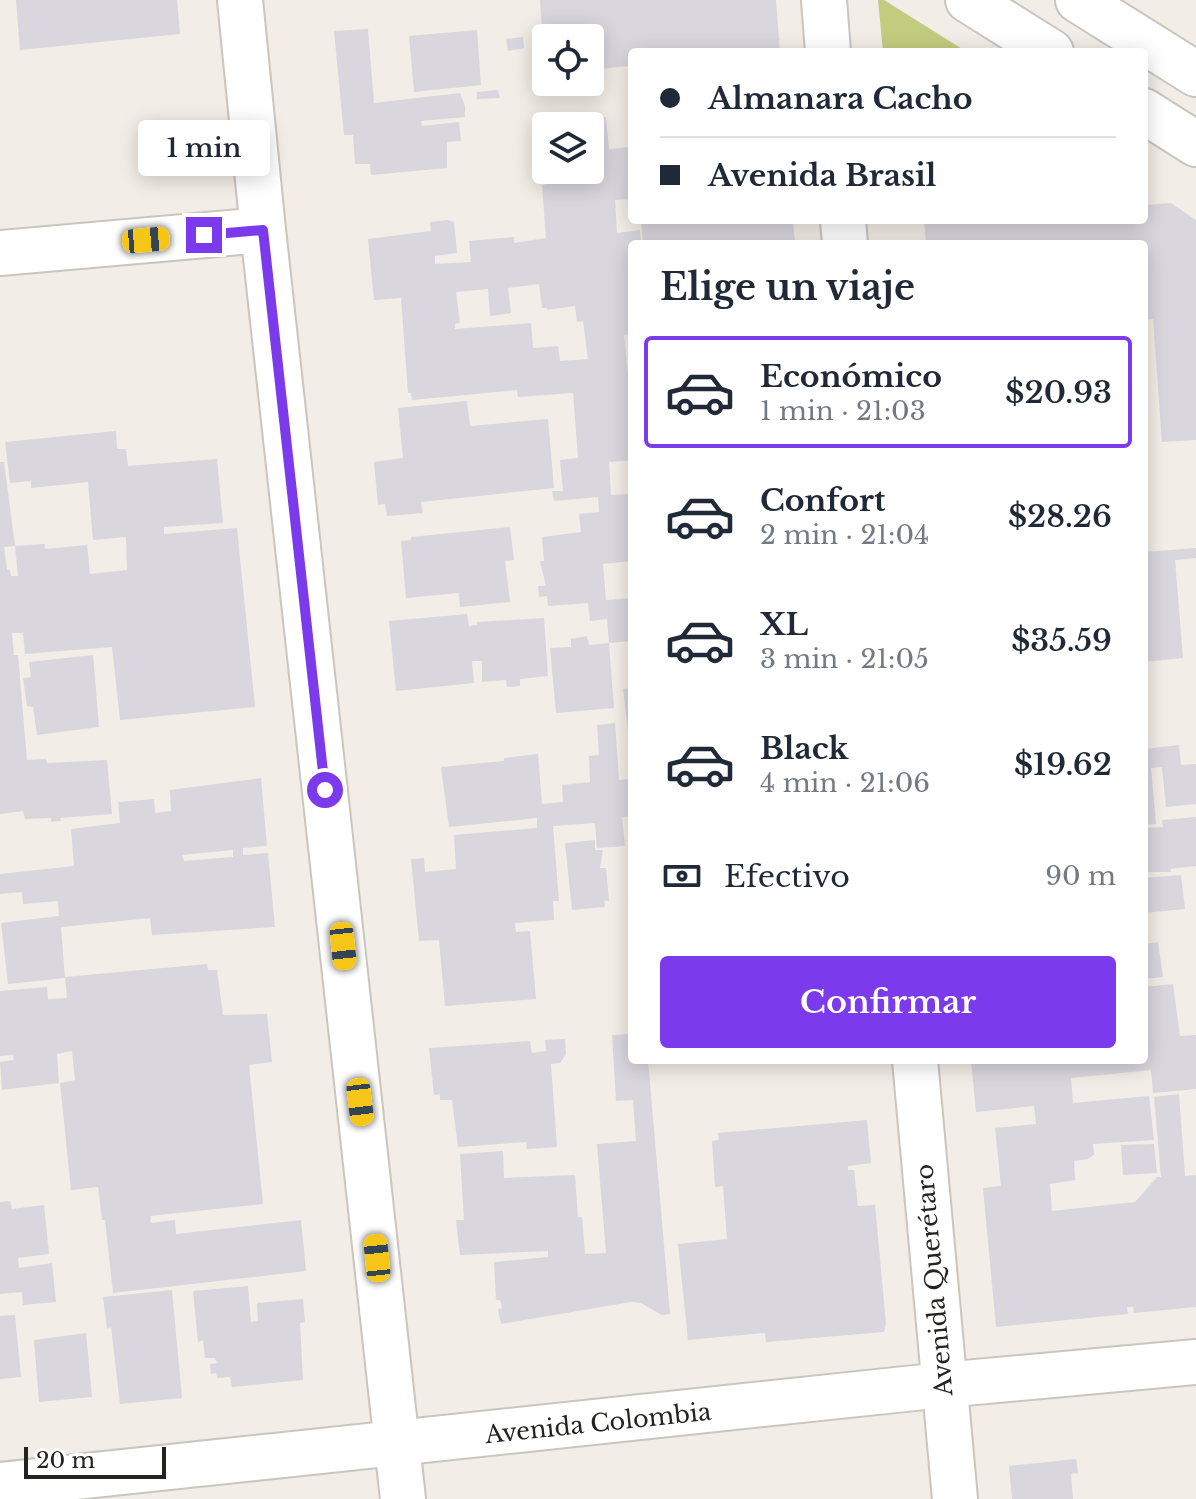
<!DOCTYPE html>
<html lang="es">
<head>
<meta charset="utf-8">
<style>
  body { margin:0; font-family:"Libre Baskerville",serif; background:#f2f2f3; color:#1f2937; height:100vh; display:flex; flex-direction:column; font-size:30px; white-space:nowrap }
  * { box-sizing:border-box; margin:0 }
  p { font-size:26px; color:#747a83 }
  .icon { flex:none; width:44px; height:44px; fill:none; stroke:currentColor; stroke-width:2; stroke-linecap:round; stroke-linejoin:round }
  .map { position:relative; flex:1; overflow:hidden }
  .panel { position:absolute; left:628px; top:240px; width:520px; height:824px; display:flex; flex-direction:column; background:#fff; border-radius:8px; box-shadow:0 4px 20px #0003 }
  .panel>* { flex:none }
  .top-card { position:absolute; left:628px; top:48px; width:520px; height:176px; border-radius:8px; box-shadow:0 4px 20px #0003; display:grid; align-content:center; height:176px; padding:0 32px; background:#fff }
  .fabs { position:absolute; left:532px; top:24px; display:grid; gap:16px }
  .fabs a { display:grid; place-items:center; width:72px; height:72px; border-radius:8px; background:#fff; box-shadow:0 4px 20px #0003; font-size:40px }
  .scale { position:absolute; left:24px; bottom:20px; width:142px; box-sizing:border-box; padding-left:8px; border:4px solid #242320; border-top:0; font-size:22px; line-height:28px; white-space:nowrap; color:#242320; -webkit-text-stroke:6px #fff; paint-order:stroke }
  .end { position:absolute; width:36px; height:36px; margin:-18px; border:10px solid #7c3aed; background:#fff; box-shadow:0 0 0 4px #fff }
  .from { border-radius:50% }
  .bubble { position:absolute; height:56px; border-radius:8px; background:#fff; box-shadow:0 4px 20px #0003; font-size:26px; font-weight:600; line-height:56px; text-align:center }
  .car { position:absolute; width:24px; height:48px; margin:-24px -12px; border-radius:10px; box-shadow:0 0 6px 2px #0007; background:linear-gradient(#f5c518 24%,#345 0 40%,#f5c518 0 76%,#345 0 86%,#f5c518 0) }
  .top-card b { display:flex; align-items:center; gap:28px; height:76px; font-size:30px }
  .top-card b+b { border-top:2px solid #e0e1e3 }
  .top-card i { width:20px; height:20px; background:#1f2937 }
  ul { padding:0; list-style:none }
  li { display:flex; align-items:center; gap:24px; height:112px; margin:0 16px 12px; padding:0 16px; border:4px solid transparent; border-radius:8px }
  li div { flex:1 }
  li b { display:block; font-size:30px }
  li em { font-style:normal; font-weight:600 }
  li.on { border-color:#7c3aed }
  li>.icon { width:72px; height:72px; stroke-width:1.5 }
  h2 { padding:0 32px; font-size:36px; line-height:96px }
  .pay { display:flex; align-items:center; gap:20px; height:88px; padding:0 32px; font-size:30px }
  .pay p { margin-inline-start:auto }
  .button { display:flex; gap:16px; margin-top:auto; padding:16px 32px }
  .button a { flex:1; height:92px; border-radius:8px; background:#7c3aed; color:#fff; font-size:32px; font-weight:600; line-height:92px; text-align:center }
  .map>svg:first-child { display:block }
  .green { fill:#c2cc7f }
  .building { fill:#dad6de; fill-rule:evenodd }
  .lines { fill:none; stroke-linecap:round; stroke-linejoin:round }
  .minor-casing { stroke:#cac5be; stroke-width:48 }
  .tertiary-casing { stroke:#cac5be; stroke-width:48 }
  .secondary-casing { stroke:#cac5be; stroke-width:48 }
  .primary-casing { stroke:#cac5be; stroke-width:48 }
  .minor { stroke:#fff; stroke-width:44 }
  .tertiary { stroke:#fff; stroke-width:44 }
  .secondary { stroke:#fff; stroke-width:44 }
  .primary { stroke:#fff; stroke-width:44 }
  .route { stroke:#7c3aed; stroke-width:10 }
  .labels { text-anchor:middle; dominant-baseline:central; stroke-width:7; stroke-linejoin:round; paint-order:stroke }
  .street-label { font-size:24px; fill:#242320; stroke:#fff }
</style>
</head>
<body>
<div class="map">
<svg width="1196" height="1499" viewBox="0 0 1196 1499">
  <rect width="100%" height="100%" fill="#f2ede6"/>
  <!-- green -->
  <path class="green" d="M 878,0 L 884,0 L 967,52 L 883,52 Z"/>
  <!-- building -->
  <path class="building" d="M 16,0 L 177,0 L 180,34 L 20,50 Z
    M 540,0 L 776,0 L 780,52 L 632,52 L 632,81 L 630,81 L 629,66 L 590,70 L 590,38 L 546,38 L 546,57 L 544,57 Z
    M 368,29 L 374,103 L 460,93 L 465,106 L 465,117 L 421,121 L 422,126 L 459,122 L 461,141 L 447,142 L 447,168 L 371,175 L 370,164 L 355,164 L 353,135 L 344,135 L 334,31 Z
    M 477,30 L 481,85 L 414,92 L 409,36 Z
    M 523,37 L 524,48 L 508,51 L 506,39 Z
    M 498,90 L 500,98 L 477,99 L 477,92 Z
    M 606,117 L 609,149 L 632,147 L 632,199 L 615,200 L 617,233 L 640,230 L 641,244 L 632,244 L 632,334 L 624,335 L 629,384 L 632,384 L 632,460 L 609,462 L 611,495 L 632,494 L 632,561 L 603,564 L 606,600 L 632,598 L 632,641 L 609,643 L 607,619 L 590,621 L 588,603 L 548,606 L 547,596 L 539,597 L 538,586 L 546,586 L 540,561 L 544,561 L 542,537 L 581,532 L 579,514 L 599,512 L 598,497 L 554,501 L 552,491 L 563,491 L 560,460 L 578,458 L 573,393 L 518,397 L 517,390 L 412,400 L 411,393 L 408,393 L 401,298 L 374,300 L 368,239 L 431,231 L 430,222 L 448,220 L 454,222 L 457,253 L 435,256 L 435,264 L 471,262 L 469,241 L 514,237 L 514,243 L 546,238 L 542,185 L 548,184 L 547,170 L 590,170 L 590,126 L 546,126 L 546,140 L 544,140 L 542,123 ZM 539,284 L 542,308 L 547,308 L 547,310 L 575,306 L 577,322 L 583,321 L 588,359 L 560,361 L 558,346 L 533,348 L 531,323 L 455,329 L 455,324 L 460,323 L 456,292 L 488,289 L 490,316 L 511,313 L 508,288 Z
    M 1171,203 L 1196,220 L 1196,440 L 1162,442 L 1153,319 L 1144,320 L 1144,244 L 926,244 L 924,220 L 1144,220 L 1144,205 Z
    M 641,220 L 793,220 L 795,244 L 643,244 Z
    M 467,401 L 470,426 L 548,419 L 554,488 L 421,502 L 423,513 L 387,516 L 385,504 L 378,505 L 374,462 L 403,458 L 398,408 Z
    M 116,431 L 117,449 L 126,449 L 128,466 L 217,459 L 223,523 L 164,527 L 164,534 L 237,528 L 255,707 L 120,720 L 112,647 L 25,654 L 23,633 L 12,633 L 14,655 L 18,655 L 27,760 L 46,759 L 47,763 L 107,760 L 112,814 L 60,818 L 61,821 L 51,822 L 51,818 L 25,819 L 23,811 L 0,814 L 0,462 L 4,462 L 15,546 L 4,547 L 7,570 L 10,570 L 11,576 L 18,576 L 15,546 L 45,544 L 45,549 L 87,545 L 90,574 L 127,570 L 126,537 L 93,540 L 88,482 L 31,488 L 31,481 L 10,483 L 5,442 Z
    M 510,527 L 514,560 L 505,561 L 510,602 L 460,607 L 459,593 L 406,598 L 401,541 L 411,540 L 411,537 Z
    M 1196,548 L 1196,558 L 1175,560 L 1183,658 L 1144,662 L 1144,552 Z
    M 467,614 L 469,626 L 477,625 L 477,622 L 544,618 L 548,676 L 520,679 L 520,686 L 507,687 L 506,680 L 482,682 L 482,661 L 472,661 L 474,683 L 396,691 L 389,621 Z
    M 587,636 L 589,645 L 609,643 L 614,708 L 556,713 L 550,648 L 571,647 L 571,639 Z
    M 93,655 L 99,727 L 37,735 L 33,707 L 27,706 L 23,678 L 31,677 L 29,662 Z
    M 632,688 L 632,748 L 630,748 L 623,689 Z
    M 615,723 L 619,780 L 632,779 L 632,816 L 622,817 L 625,846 L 597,848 L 595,823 L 553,826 L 559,901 L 553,901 L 554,920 L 515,923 L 516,932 L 530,931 L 536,999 L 445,1006 L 439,940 L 419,941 L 411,859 L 424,858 L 425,872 L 456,869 L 454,835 L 537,828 L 537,818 L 449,827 L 441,767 L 504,761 L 504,758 L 538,754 L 542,804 L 563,802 L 562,785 L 590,782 L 589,756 L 599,755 L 597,725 Z
    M 1179,745 L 1181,765 L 1196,764 L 1196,804 L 1166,807 L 1162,767 L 1151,768 L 1156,824 L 1144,825 L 1144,749 Z
    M 261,778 L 267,846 L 243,848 L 243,855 L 268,853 L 275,927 L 152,935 L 150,918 L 61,927 L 65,978 L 8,984 L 1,923 L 59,916 L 58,901 L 23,904 L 22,892 L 0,894 L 0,874 L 74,866 L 71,829 L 120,823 L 118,802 L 154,799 L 155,813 L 171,811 L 170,790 ZM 233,850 L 233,857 L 184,861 L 182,855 Z
    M 1196,817 L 1196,866 L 1170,869 L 1171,872 L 1145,872 L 1144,828 L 1163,827 L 1162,820 Z
    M 595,840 L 595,850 L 603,850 L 600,868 L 606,868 L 609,901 L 604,901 L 605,907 L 572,910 L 565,843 Z
    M 1181,875 L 1185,909 L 1144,913 L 1144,878 Z
    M 1158,942 L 1163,977 L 1144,979 L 1144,944 Z
    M 207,964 L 208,970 L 217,970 L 223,1015 L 267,1014 L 272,1062 L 249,1065 L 263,1204 L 150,1216 L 151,1223 L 175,1220 L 176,1234 L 301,1220 L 306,1271 L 113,1293 L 105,1220 L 102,1220 L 98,1187 L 71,1190 L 60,1083 L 75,1080 L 72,1051 L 57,1054 L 59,1083 L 2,1090 L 0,1062 L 14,1060 L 13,1055 L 0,1056 L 0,991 L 47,987 L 48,999 L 67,998 L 65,977 Z
    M 1173,984 L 1180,1036 L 1196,1035 L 1196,1089 L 1153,1093 L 1151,1070 L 1071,1078 L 1073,1103 L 1149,1096 L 1154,1140 L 1093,1144 L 1094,1155 L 1088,1159 L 1074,1161 L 1075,1180 L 1050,1184 L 1052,1211 L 1135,1202 L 1157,1177 L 1161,1177 L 1154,1097 L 1179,1094 L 1185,1176 L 1196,1175 L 1196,1307 L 1134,1313 L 1133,1307 L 1127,1307 L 1128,1314 L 996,1327 L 983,1188 L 1001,1186 L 995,1128 L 1036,1124 L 1034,1106 L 976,1112 L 971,1060 L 1144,1060 L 1144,987 Z
    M 632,1034 L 632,1060 L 648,1060 L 670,1314 L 662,1315 L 641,1303 L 631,1302 L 501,1324 L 498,1309 L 502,1308 L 500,1300 L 496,1300 L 494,1262 L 548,1257 L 548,1251 L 460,1255 L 456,1220 L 464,1220 L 460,1154 L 503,1151 L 504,1178 L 575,1175 L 578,1217 L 582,1217 L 585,1254 L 606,1253 L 597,1144 L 636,1141 L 633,1100 L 616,1101 L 612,1035 Z
    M 565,1039 L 566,1054 L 560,1063 L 551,1064 L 557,1147 L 527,1149 L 526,1142 L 458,1147 L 452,1100 L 440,1100 L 440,1094 L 434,1095 L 429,1048 L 530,1041 L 532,1053 L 546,1051 L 545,1040 Z
    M 867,1120 L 871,1163 L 848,1166 L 848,1170 L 854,1170 L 858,1206 L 875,1205 L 886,1324 L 884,1332 L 766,1342 L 765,1333 L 688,1340 L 678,1244 L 727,1239 L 723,1186 L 715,1187 L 712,1141 L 719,1140 L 718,1133 Z
    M 1154,1144 L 1157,1173 L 1123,1175 L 1121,1145 Z
    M 10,1201 L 12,1209 L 44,1205 L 49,1254 L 18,1258 L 19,1268 L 52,1263 L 56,1302 L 23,1305 L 22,1292 L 0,1294 L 0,1202 Z
    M 248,1286 L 251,1322 L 258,1321 L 257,1303 L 303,1299 L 305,1322 L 300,1323 L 303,1380 L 232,1387 L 230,1377 L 217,1378 L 216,1373 L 211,1374 L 210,1364 L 217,1363 L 215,1358 L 205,1358 L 203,1340 L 198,1342 L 193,1291 Z
    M 172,1290 L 182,1398 L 120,1404 L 111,1327 L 107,1329 L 103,1297 Z
    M 15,1315 L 21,1377 L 0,1379 L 0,1316 Z
    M 86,1333 L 92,1397 L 39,1402 L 34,1340 Z
    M 1076,1459 L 1078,1473 L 1071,1474 L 1073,1499 L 1012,1499 L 1009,1466 Z"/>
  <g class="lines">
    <!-- minor casing -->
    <g class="minor-casing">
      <path id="minor" d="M 240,0 L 263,230
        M 824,0 L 828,52
        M 843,220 L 845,244
        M 915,1060 L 955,1499"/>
    </g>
    <!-- tertiary casing -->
    <g class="tertiary-casing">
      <path id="tertiary" d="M 0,253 L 263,230 L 403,1499"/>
    </g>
    <!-- secondary casing -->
    <g class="secondary-casing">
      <path id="secondary" d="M 0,1485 L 943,1385 L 1196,1362"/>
    </g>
    <!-- primary casing -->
    <g class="primary-casing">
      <path id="primary" d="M 968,0 L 1051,52
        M 1078,0 L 1196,74
        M 1144,111 L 1196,144"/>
    </g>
    <!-- minor -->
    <use href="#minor" class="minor"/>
    <!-- tertiary -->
    <use href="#tertiary" class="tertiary"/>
    <!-- secondary -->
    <use href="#secondary" class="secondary"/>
    <!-- primary -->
    <use href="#primary" class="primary"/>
  </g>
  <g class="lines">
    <!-- route -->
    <path class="route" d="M 204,235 L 263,230 L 325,790"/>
  </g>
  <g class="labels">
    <!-- street labels -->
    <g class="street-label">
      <text transform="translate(934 1280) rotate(-95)">Avenida Querétaro</text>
      <text transform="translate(598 1423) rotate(-6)">Avenida Colombia</text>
    </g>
  </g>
</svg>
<div class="fabs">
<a><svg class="icon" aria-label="locate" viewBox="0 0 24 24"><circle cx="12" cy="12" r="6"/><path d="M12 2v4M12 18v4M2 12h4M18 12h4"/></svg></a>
<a><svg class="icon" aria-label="layers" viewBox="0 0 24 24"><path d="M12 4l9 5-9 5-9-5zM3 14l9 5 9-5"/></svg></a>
</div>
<div class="scale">20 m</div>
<i class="end from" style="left:325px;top:790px"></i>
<i class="end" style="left:204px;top:235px"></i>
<div class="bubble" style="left:138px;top:120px;width:132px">1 min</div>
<i class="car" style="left:146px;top:240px;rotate:85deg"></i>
<i class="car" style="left:343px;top:946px;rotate:174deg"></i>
<i class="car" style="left:360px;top:1102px;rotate:173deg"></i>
<i class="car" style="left:377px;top:1258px;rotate:354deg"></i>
<div class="top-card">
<b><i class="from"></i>Almanara Cacho</b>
<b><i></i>Avenida Brasil</b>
</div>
<section class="panel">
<h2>Elige un viaje</h2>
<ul>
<li class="on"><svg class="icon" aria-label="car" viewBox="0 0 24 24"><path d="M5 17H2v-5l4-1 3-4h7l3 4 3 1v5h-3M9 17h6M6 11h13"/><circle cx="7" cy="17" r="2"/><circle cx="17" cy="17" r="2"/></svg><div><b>Económico</b><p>1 min · 21:03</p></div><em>$20.93</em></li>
<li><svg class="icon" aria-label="car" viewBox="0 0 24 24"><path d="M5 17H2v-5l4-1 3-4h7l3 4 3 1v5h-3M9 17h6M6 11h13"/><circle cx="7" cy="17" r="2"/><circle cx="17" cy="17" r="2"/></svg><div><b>Confort</b><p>2 min · 21:04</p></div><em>$28.26</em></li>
<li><svg class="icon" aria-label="car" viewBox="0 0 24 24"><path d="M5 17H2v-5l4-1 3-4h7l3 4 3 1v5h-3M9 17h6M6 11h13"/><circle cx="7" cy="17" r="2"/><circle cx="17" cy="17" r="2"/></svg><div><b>XL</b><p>3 min · 21:05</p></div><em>$35.59</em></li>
<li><svg class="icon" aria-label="car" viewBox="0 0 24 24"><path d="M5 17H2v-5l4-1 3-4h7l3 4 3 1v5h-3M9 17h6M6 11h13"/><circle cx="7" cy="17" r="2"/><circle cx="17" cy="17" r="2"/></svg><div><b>Black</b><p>4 min · 21:06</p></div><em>$19.62</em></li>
</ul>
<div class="pay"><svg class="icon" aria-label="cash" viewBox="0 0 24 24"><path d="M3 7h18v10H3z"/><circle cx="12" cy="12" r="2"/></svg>Efectivo<p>90 m</p></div>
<div class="button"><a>Confirmar</a></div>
</section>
</div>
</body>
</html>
